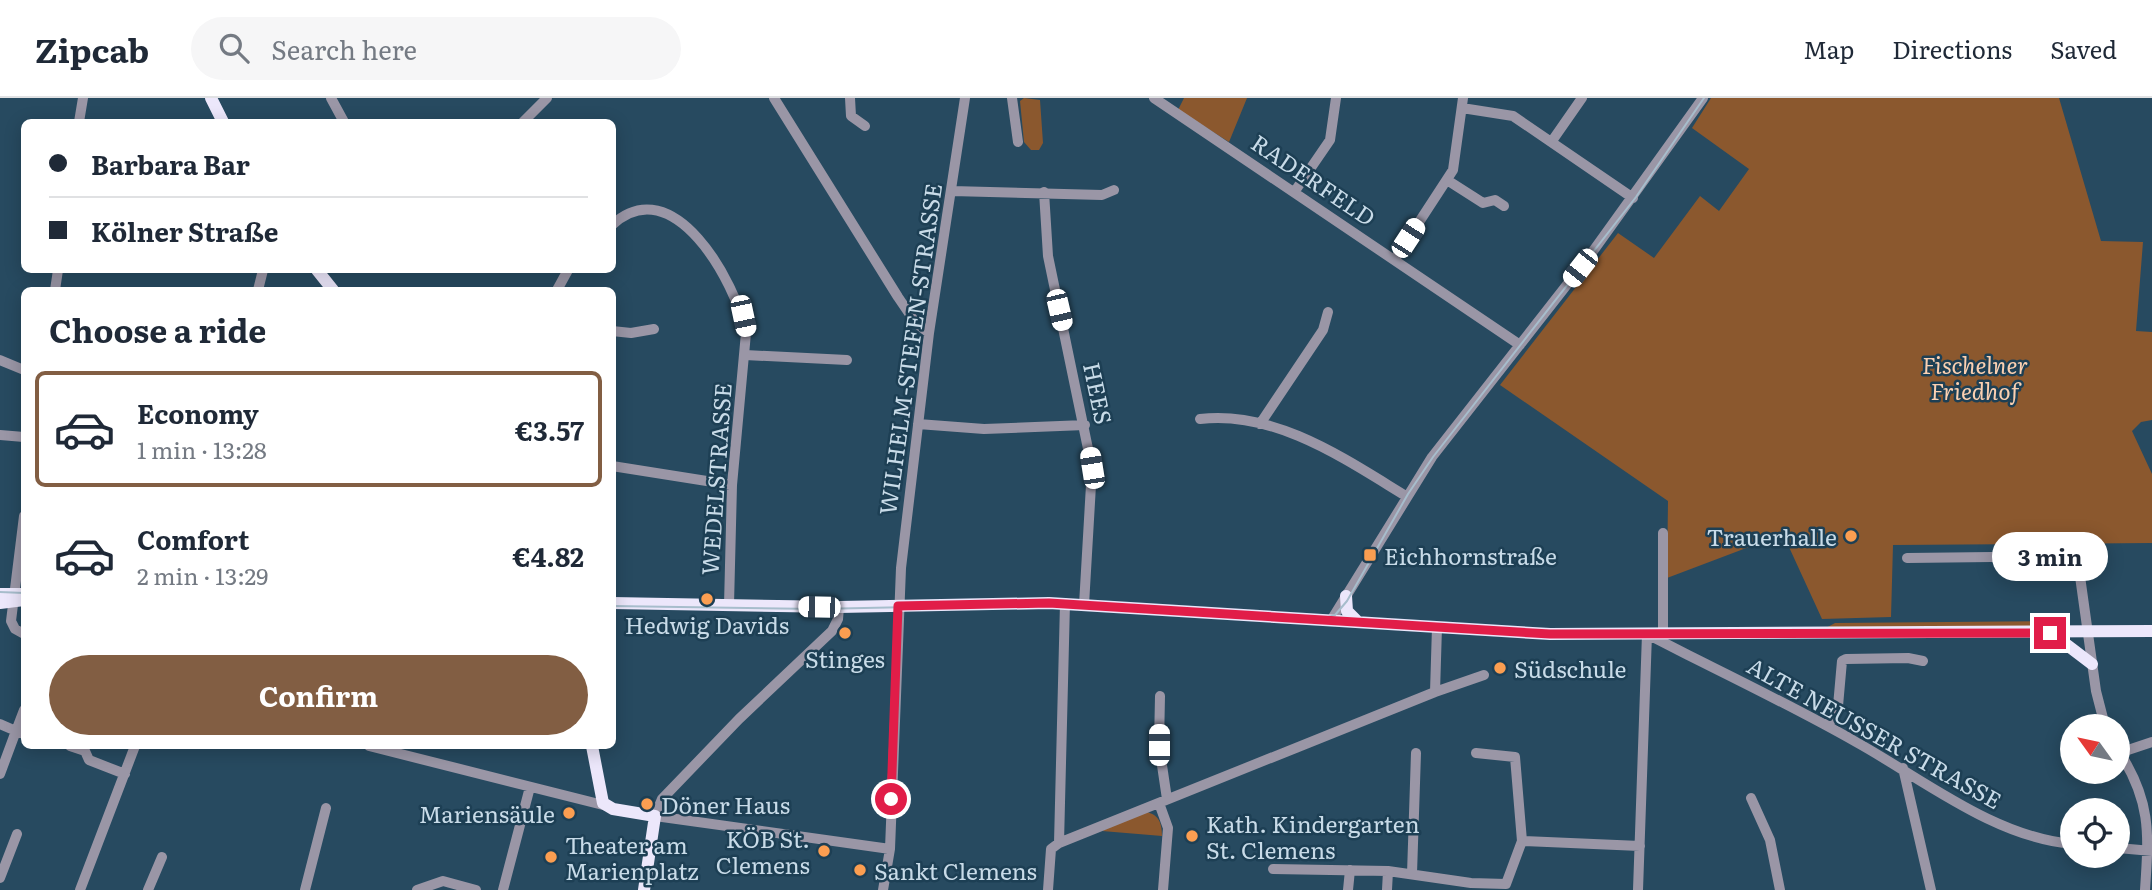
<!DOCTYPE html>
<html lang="en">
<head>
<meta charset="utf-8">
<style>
  body { margin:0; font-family:Literata,serif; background:#f6f6f7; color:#1f2937; height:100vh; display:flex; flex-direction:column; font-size:26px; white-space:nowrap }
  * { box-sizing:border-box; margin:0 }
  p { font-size:23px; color:#747a83 }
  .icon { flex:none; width:38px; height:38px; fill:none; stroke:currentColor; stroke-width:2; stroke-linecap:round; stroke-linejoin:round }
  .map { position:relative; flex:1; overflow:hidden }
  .details { position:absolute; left:21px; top:189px; width:595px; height:462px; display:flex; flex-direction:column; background:#fff; border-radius:10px; box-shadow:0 4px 18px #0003 }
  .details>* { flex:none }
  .banner { position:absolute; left:21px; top:21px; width:595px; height:154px; border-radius:10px; box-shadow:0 4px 18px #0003; display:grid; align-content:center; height:154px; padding:0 28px; background:#fff }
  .needle { width:46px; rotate:303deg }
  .fabs { position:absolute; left:2060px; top:616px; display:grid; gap:14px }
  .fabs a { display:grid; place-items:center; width:70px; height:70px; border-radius:50%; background:#fff; box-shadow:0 4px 18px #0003; font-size:35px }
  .end { position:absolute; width:32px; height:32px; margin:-16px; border:9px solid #e11d48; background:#fff; box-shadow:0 0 0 4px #fff }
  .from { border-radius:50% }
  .bubble { position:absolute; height:49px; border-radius:24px; background:#fff; box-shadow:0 4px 18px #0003; font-size:23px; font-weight:700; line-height:49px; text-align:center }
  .car { position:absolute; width:21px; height:42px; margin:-21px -10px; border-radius:9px; box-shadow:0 0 5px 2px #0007; background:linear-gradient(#fff 24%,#345 0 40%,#fff 0 76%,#345 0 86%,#fff 0) }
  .banner b { display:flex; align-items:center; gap:24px; height:66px; font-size:26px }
  .banner b+b { border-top:2px solid #e0e1e3 }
  .banner i { width:18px; height:18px; background:#1f2937 }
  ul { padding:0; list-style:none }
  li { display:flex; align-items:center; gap:21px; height:116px; margin:0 14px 10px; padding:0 14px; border:4px solid transparent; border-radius:10px }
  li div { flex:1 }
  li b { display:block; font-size:26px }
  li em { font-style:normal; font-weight:700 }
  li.selected { border-color:#825e43 }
  li>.icon { width:63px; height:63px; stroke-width:1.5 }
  h2 { padding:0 28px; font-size:32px; line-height:84px }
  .button { display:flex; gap:14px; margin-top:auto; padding:14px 28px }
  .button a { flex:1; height:80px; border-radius:42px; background:#825e43; color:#fff; font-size:28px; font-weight:700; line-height:80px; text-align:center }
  header { display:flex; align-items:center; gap:42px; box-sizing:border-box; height:98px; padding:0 35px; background:#fff; border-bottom:2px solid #e0e1e3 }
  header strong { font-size:33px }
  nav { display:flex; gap:38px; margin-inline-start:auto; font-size:24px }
  .search { width:490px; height:63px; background:#f6f6f7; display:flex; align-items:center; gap:18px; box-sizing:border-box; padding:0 24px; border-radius:38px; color:#747a83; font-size:26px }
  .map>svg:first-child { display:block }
  .green { fill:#8b582e }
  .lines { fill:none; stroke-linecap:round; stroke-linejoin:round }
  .minor { stroke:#9a96a6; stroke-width:10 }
  .major { stroke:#ece7fb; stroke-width:12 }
  .tram { stroke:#a7bdcc; stroke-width:2 }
  .route { stroke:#e11d48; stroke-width:9 }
  .poi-dot { fill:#fb9e51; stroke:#1d3f54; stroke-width:2.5 }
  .labels { text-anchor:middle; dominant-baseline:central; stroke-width:5; stroke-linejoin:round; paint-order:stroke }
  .street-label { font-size:23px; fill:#c8dbe8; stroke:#1d3f54 }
  .park-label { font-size:23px; font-style:italic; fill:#fbd0b1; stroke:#1d3f54 }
  .poi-label { font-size:23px; fill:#c8dbe8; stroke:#1d3f54; text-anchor:start }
</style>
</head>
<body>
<header>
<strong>Zipcab</strong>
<div class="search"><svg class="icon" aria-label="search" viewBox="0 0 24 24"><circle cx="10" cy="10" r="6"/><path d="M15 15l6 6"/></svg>Search here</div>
<nav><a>Map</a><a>Directions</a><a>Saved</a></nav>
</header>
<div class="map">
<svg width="2152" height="792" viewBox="0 0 2152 792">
  <rect width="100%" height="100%" fill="#274a60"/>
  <!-- green -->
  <path class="green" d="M 1024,0 L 1040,2 L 1043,45 L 1039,52 L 1031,52 L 1024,44 L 1020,3 Z
    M 1184,0 L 1247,0 L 1229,44 L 1178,12 Z
    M 1711,0 L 2059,0 L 2101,143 L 2143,144 L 2136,233 L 2152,234 L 2152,322 L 2141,324 L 2132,333 L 2152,376 L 2152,445 L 1893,447 L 1891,519 L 1822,521 L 1783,436 L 1667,480 L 1668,403 L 1500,287 L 1618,135 L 1654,160 L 1700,98 L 1719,113 L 1749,71 L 1692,30 Z
    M 2065,519 L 2070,524 L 2055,528 L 1826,530 L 1835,525 L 2048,523 Z
    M 1143,713 C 1158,716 1162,723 1162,738 L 1102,733 Z"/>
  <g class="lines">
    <!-- minor -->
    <path class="minor" d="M 331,0 L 344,24
      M 774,0 L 898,199 L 915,224 L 929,235
      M 850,0 L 851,18 L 865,28
      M 1012,0 L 1018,44
      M 1154,0 L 1520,247
      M 1462,10 L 1513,18 L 1633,100
      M 79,24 L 83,0
      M 523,24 L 547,0
      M 1552,43 L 1582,0
      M 1447,82 L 1483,105 L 1495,102 L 1504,108
      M 952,93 L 1102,97 L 1114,92
      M 1295,93 L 1330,42 L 1336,0
      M 1044,94 L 1048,158 L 1092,370 L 1084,507
      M 612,127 C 673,70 736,184 746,235 L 732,387 L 729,507
      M 1395,161 L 1453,72 L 1463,0
      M 55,192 L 58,172
      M 258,192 L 263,172
      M 557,192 L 568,172
      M 612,233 L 631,235 L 654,231
      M 745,257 L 847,262
      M 0,262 L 24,272
      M 1200,321 C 1275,312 1345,361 1406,398
      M 918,326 L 984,331 L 1085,327
      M 1260,326 L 1323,232 L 1328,214
      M 0,337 L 24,339
      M 612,368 L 732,387
      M 24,418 L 11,523 L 15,531 L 24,536
      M 1663,435 L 1663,536
      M 1907,460 L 2067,458 L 2078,464 L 2096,593 L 2105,628
      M 839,509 L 838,521 L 832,533 L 739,621 L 662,701 L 655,718 L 890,751
      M 1332,521 L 1432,359 L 1591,156 L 1703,0
      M 1684,555 C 1742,584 1800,612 1856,644 C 1923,681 1994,739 2072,746
      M 1435,594 L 1484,577
      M 1160,598 L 1159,647 L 1167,701
      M 0,626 L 16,633 L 24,612
      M 1828,628 L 1838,608 L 1842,563 L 1846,561 L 1908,560 L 1923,563
      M 70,648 L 85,653 L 89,662 L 125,676
      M 369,648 L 607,708
      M 2118,652 C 2151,702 2149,734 2145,792
      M 1476,655 L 1515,659 L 1522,743
      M 2119,655 L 2152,644
      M 1903,670 L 1931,792
      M 0,676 L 16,633 L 24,636
      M 1751,700 L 1770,742 L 1780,792
      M 1159,705 L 1168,730 L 1163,792
      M 1059,745 L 1065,505
      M 2118,750 L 2152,753
      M 1273,771 L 1388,773 L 1471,785 L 1506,786 L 1522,743 L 1640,748
      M 1412,776 L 1416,655
      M 0,780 L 17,736
      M 80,792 L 135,648
      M 148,792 L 162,759
      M 305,792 L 326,710
      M 417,792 L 443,783 L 476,792
      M 503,792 L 530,689
      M 883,792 L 890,751 L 901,470 L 929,235 L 965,0
      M 1048,792 L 1051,751 L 1059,745 L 1435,594 L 1437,529
      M 1348,792 L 1350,772
      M 1387,792 L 1388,773
      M 1638,792 L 1647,536 L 1688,557"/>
    <!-- major -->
    <path class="major" d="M 211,0 L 223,24
      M 317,172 L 333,192
      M 0,496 L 21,496
      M 1346,498 L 1347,513 L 1357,523
      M 0,505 L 24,502
      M 612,505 L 839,509 L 1049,505 L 1550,536 L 2152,533
      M 2042,539 L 2067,547 L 2092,566
      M 592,648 L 603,705 L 613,711 L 655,718 L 644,792"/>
    <!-- tram -->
    <path class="tram" d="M 0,494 L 24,495
      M 612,508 L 817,511 L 1048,506 L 1318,522 L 1335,517 L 1347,503 L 1408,396 L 1433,359 L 1636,99 L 1704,0"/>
  </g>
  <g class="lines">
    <!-- route -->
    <path class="route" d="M 891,701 L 898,508 L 1049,505 L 1550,536 L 2050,535"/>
  </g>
  <!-- markers -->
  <g class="poi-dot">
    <circle cx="1851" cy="438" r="7"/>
    <rect x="1363" y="450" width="14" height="14" rx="3.5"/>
    <circle cx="707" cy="501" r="7"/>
    <circle cx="845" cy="535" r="7"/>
    <circle cx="1500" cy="570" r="7"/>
    <circle cx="647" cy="706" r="7"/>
    <circle cx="569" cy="715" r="7"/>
    <circle cx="1192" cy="738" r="7"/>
    <circle cx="824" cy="753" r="7"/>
    <circle cx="551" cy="759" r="7"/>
    <circle cx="860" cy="772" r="7"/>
  </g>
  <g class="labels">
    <!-- street labels -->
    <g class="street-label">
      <text transform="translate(1314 81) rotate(34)">RADERFELD</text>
      <text transform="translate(909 251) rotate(-82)">WILHELM-STEFEN-STRASSE</text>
      <text transform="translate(1099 295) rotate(78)">HEES</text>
      <text transform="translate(715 381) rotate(-86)">WEDELSTRASSE</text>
      <text transform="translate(1875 634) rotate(29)">ALTE NEUSSER STRASSE</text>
    </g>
    <!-- park labels -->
    <g class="park-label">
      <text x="1975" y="266">Fischelner<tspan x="1975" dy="26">Friedhof</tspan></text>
    </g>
    <!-- poi labels -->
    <g class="poi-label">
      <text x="1837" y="438" text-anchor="end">Trauerhalle</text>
      <text x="1384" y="457">Eichhornstraße</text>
      <text x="707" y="526" text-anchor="middle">Hedwig Davids</text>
      <text x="845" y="560" text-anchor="middle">Stinges</text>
      <text x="1514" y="570">Südschule</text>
      <text x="661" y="706">Döner Haus</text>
      <text x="555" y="715" text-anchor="end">Mariensäule</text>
      <text x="1206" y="725">Kath. Kindergarten<tspan x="1206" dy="26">St. Clemens</tspan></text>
      <text x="810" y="740" text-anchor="end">KÖB St.<tspan x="810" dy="26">Clemens</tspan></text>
      <text x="565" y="746">Theater am<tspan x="565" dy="26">Marienplatz</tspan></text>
      <text x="874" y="772">Sankt Clemens</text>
    </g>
  </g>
</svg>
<div class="fabs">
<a><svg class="needle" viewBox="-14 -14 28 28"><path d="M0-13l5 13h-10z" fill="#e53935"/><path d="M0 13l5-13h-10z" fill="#747a83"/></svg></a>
<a><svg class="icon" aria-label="locate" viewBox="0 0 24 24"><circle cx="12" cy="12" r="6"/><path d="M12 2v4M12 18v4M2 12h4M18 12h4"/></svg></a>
</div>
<i class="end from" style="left:891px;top:701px"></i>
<i class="end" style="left:2050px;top:535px"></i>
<div class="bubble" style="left:1992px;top:434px;width:116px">3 min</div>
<i class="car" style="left:1408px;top:140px;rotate:33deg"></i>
<i class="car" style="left:1580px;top:170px;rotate:218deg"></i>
<i class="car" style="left:1059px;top:212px;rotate:167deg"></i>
<i class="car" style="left:743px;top:218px;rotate:168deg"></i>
<i class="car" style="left:1092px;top:370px;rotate:351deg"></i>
<i class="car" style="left:819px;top:509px;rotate:271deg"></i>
<i class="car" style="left:1159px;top:647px;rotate:0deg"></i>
<div class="banner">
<b><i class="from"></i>Barbara Bar</b>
<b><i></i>Kölner Straße</b>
</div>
<section class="details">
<h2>Choose a ride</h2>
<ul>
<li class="selected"><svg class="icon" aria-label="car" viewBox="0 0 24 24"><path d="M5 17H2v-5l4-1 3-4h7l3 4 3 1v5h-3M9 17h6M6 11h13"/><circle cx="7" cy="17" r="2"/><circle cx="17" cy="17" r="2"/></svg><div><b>Economy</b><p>1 min · 13:28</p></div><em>€3.57</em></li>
<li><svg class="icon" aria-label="car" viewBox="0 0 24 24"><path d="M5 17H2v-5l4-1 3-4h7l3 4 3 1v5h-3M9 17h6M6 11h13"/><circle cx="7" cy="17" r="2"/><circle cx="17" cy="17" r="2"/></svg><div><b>Comfort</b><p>2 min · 13:29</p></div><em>€4.82</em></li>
</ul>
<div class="button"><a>Confirm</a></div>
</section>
</div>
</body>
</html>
